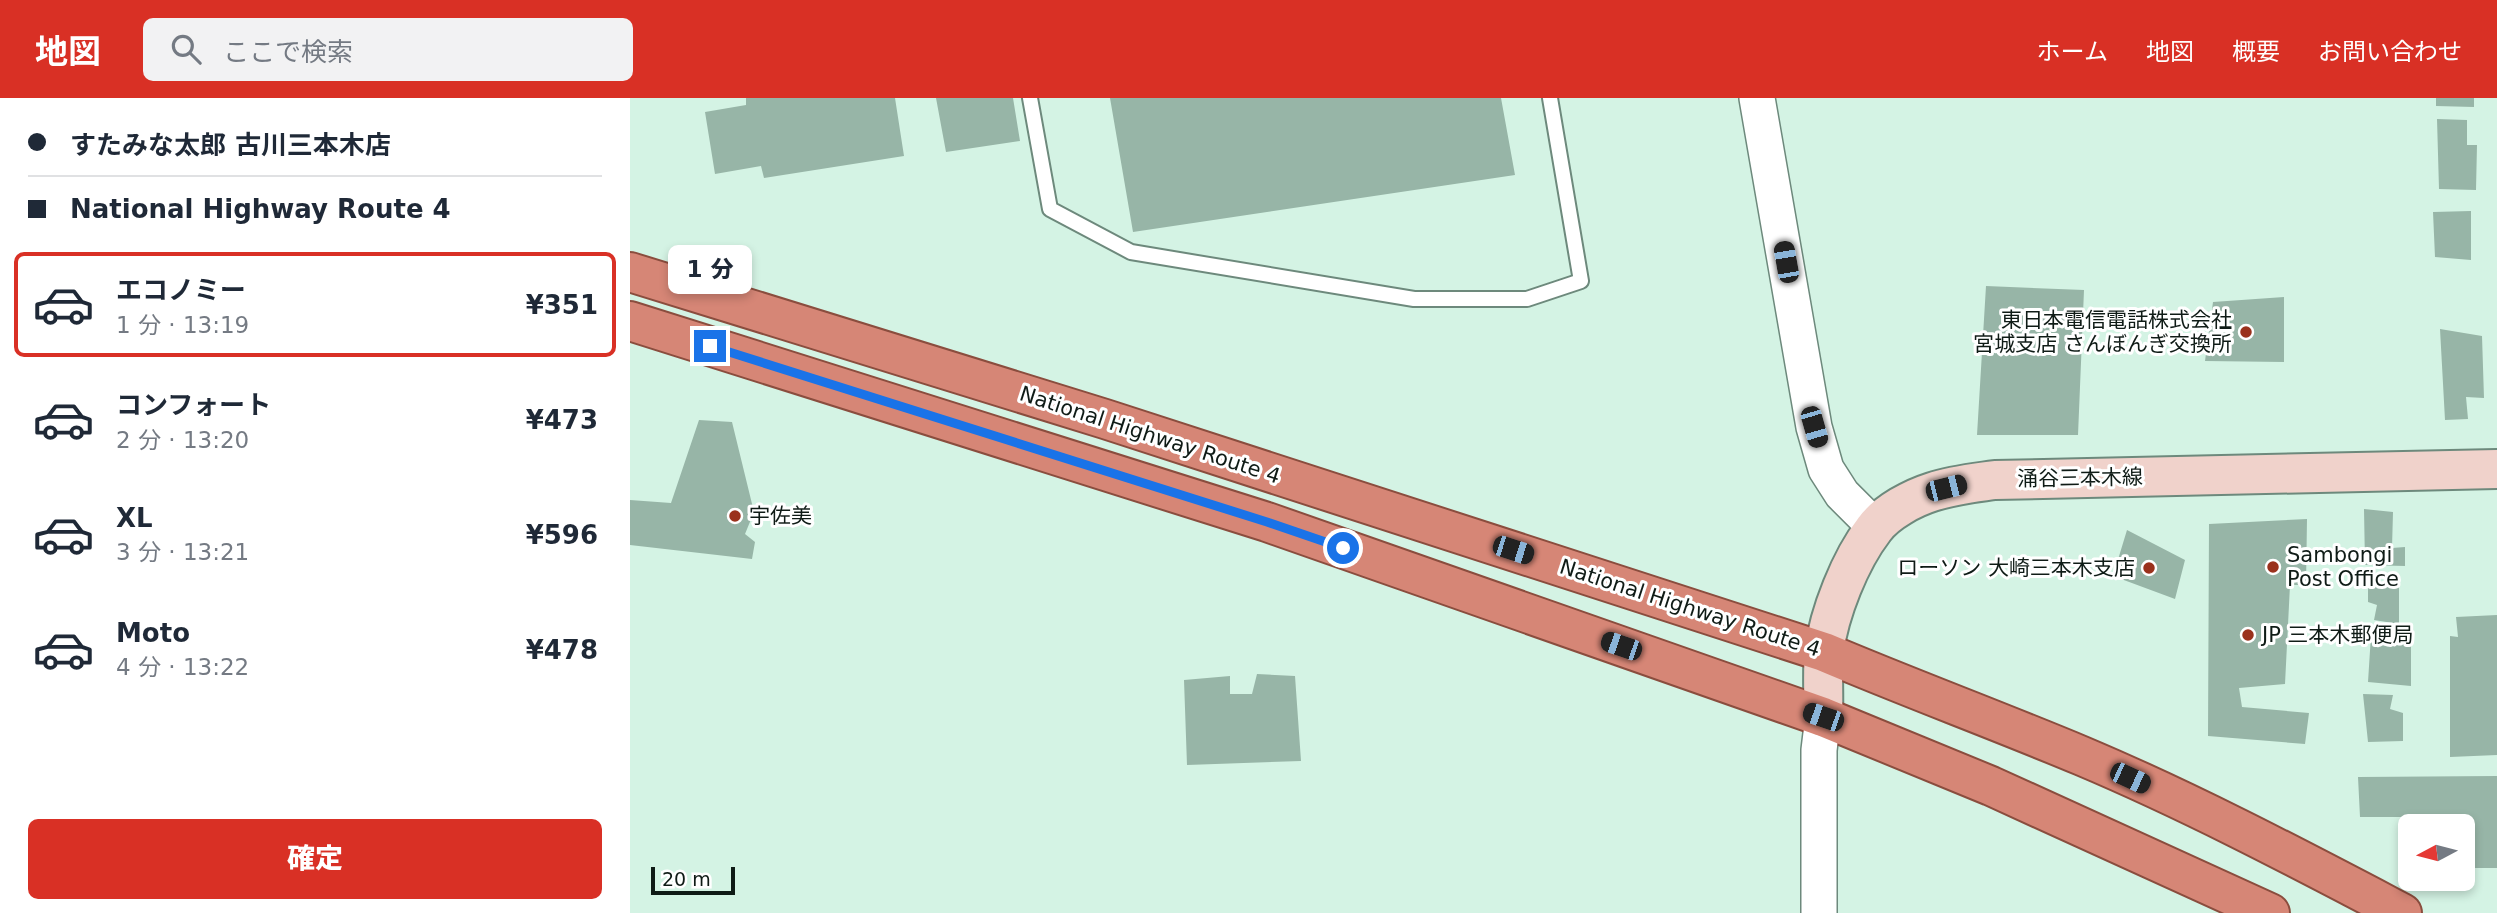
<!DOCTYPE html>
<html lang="ja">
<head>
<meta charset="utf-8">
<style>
  body { margin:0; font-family:"DejaVu Sans","Noto Sans JP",sans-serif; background:#f2f2f3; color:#1f2937; height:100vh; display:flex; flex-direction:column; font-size:26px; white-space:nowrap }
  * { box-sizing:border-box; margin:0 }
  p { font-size:23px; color:#747a83 }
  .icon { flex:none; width:38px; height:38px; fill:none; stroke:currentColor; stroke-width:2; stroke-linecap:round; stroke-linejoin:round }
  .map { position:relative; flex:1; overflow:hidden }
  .side { display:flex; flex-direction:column; background:#fff; width:630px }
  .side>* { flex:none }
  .hud { display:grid; align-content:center; height:154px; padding:0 28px; background:#fff }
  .needle { width:46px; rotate:263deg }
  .buttons { position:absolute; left:1768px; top:716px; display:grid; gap:14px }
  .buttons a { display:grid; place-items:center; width:77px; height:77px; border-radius:10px; background:#fff; box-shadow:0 4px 10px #0003; font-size:35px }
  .scale { position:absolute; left:21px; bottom:18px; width:84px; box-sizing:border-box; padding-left:7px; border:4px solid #0f1b16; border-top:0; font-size:19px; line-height:24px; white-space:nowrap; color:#0f1b16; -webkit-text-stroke:5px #fff; paint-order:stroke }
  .end { position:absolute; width:32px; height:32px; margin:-16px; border:9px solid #1a73e8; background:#fff; box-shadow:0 0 0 4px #fff }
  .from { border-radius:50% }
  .bubble { position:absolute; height:49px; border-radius:10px; background:#fff; box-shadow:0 4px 10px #0003; font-size:23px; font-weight:800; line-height:49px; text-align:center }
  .car { position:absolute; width:21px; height:42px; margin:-21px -10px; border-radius:9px; box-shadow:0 0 5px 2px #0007; background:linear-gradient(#222 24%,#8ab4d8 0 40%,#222 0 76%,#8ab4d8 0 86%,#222 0) }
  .hud b { display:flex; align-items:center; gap:24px; height:66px; font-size:26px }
  .hud b+b { border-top:2px solid #e0e1e3 }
  .hud i { width:18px; height:18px; background:#1f2937 }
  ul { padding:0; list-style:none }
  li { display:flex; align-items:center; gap:21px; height:105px; margin:0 14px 10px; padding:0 14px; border:4px solid transparent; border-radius:10px }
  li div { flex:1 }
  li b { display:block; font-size:26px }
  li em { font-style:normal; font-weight:800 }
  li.active { border-color:#d93025 }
  li>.icon { width:63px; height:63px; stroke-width:1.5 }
  .button { display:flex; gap:14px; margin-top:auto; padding:14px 28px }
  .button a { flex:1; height:80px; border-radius:10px; background:#d93025; color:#fff; font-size:28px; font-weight:800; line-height:80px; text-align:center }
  header { display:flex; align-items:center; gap:42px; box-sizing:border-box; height:98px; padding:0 35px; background:#d93025; color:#fff }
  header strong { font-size:33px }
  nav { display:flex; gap:38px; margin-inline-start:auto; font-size:24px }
  .search { width:490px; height:63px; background:#f2f2f3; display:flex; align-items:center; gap:18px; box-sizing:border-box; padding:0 24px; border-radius:10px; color:#747a83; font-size:26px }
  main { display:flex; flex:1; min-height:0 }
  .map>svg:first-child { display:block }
  .building { fill:#97b5a7 }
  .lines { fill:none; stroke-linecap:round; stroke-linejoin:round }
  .service-casing { stroke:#6d897c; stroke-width:18 }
  .tertiary-casing { stroke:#6d897c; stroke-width:38 }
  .secondary-casing { stroke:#6d897c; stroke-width:42 }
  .trunk-casing { stroke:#8a4d3e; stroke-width:42 }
  .service { stroke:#fff; stroke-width:14 }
  .tertiary { stroke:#fff; stroke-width:35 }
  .secondary { stroke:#f0d2cb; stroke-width:38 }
  .trunk { stroke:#d68676; stroke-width:38 }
  .route { stroke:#1a73e8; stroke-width:9 }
  .poi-dot { fill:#9a311c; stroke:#fff; stroke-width:2.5 }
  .labels { text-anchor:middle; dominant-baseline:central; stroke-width:6; stroke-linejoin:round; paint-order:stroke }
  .poi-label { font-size:21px; fill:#0f1b16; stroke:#fff; text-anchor:start }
  .street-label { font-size:21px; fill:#0f1b16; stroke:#fff }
</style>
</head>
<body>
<header>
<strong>地図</strong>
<div class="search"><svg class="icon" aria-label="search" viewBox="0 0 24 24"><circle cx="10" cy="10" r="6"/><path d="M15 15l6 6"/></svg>ここで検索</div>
<nav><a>ホーム</a><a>地図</a><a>概要</a><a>お問い合わせ</a></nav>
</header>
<main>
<section class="side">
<div class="hud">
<b><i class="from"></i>すたみな太郎 古川三本木店</b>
<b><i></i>National Highway Route 4</b>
</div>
<ul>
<li class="active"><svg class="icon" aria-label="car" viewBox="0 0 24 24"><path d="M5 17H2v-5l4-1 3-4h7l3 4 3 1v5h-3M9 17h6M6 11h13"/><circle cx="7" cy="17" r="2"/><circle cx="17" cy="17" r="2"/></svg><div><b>エコノミー</b><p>1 分 · 13:19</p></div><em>¥351</em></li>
<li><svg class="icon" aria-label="car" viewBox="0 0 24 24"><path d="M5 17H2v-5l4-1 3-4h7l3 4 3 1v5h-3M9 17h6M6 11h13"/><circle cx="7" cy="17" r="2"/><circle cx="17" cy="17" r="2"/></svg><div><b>コンフォート</b><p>2 分 · 13:20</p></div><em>¥473</em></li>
<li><svg class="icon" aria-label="car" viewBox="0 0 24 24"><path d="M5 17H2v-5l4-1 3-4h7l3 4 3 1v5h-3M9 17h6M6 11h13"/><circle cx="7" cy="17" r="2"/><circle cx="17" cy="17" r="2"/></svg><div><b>XL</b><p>3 分 · 13:21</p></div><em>¥596</em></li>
<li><svg class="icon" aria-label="car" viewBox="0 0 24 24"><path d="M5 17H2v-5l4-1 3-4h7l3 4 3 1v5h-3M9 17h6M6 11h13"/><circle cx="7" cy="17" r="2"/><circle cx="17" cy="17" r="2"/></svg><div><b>Moto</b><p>4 分 · 13:22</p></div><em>¥478</em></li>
</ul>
<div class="button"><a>確定</a></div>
</section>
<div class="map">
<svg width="1867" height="815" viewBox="0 0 1867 815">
  <rect width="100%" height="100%" fill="#d4f3e4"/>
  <!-- building -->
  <path class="building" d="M 116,0 L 265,0 L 274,58 L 134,80 L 131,68 L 85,76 L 75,14 L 116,7 Z
    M 306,0 L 383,0 L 390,43 L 316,54 Z
    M 480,0 L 871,0 L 885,77 L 503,134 Z
    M 1806,0 L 1844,0 L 1844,9 L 1806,8 Z
    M 1807,21 L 1837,22 L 1837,47 L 1847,47 L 1846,92 L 1809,91 Z
    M 1841,113 L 1841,162 L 1805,159 L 1803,114 Z
    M 1356,188 L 1454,192 L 1448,337 L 1347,337 Z
    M 1654,199 L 1654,264 L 1575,263 L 1583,204 Z
    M 1810,231 L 1852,238 L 1854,300 L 1836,299 L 1838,321 L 1815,322 Z
    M 69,322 L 102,324 L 124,414 L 115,436 L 125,444 L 122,461 L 0,447 L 0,402 L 41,405 Z
    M 1734,411 L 1763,414 L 1762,450 L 1775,449 L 1775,468 L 1735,467 Z
    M 1677,421 L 1676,487 L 1660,487 L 1655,586 L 1609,590 L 1612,609 L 1679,615 L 1675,646 L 1578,638 L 1579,426 Z
    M 1497,432 L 1555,462 L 1545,501 L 1483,478 Z
    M 1738,486 L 1769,488 L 1769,526 L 1744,522 L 1747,507 L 1738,504 Z
    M 1867,517 L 1867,657 L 1820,659 L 1820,538 L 1828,539 L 1826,519 Z
    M 1741,537 L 1781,542 L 1781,588 L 1738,584 Z
    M 627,576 L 665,578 L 671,663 L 557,667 L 554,582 L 600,578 L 600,596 L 622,596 Z
    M 1733,596 L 1763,597 L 1760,611 L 1773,615 L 1773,643 L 1738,644 Z
    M 1867,678 L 1867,770 L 1832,770 L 1832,728 L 1816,728 L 1816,719 L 1730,719 L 1728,679 Z"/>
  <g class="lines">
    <!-- service casing -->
    <g class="service-casing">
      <path id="service" d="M 400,0 L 420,111 L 501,154 L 784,201 L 897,201 L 951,183 L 920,0"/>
    </g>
    <!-- tertiary casing -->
    <g class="tertiary-casing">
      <path id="tertiary" d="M 1127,0 L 1184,329 L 1196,371 L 1212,396 L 1245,429
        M 1189,815 L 1189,652 L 1193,619"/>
    </g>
    <!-- secondary casing -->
    <g class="secondary-casing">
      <path id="secondary" d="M 1193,619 C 1194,597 1192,575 1194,554 C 1199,515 1220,462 1244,431 C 1256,414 1283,400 1302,394 C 1323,387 1344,385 1365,382 L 1867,371"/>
    </g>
    <!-- trunk casing -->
    <g class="trunk-casing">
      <path id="trunk" d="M 0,174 L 475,321 L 1194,554 C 1279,590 1366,622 1452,658 C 1561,704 1667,760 1772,815
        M 0,223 L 637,424 L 1193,619 L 1361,688 L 1640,815"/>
    </g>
    <!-- service -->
    <use href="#service" class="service"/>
    <!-- tertiary -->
    <use href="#tertiary" class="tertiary"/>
    <!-- secondary -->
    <use href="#secondary" class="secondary"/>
    <!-- trunk -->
    <use href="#trunk" class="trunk"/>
  </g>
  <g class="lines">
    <!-- route -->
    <path class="route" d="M 80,248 L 637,424 L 713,450"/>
  </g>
  <!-- markers -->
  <g class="poi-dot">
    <circle cx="1616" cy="234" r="7"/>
    <circle cx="105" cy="418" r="7"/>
    <circle cx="1643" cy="469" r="7"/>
    <circle cx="1519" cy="470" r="7"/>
    <circle cx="1618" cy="537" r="7"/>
  </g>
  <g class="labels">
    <!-- poi labels -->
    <g class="poi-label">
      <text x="1602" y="222" text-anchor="end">東日本電信電話株式会社<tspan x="1602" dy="24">宮城支店 さんぼんぎ交換所</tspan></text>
      <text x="119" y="418">宇佐美</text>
      <text x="1657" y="457">Sambongi<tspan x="1657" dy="24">Post Office</tspan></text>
      <text x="1505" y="470" text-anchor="end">ローソン 大崎三本木支店</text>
      <text x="1632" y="537">JP 三本木郵便局</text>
    </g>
    <!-- street labels -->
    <g class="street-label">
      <text transform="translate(520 337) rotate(18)">National Highway Route 4</text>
      <text transform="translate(1450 380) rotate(-1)">涌谷三本木線</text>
      <text transform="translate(1060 510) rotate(18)">National Highway Route 4</text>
    </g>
  </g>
</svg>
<div class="buttons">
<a><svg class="needle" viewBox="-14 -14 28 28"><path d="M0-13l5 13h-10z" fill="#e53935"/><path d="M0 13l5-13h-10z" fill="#747a83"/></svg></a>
</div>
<div class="scale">20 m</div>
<i class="end from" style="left:713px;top:450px"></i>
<i class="end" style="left:80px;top:248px"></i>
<div class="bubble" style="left:38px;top:147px;width:84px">1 分</div>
<i class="car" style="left:1156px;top:164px;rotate:350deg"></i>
<i class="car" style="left:1184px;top:329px;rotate:164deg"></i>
<i class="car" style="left:1316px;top:390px;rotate:76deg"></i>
<i class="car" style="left:883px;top:452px;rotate:108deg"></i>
<i class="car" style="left:991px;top:548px;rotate:289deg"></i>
<i class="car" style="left:1193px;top:619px;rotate:289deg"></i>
<i class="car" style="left:1500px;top:680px;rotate:115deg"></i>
</div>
</main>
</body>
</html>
